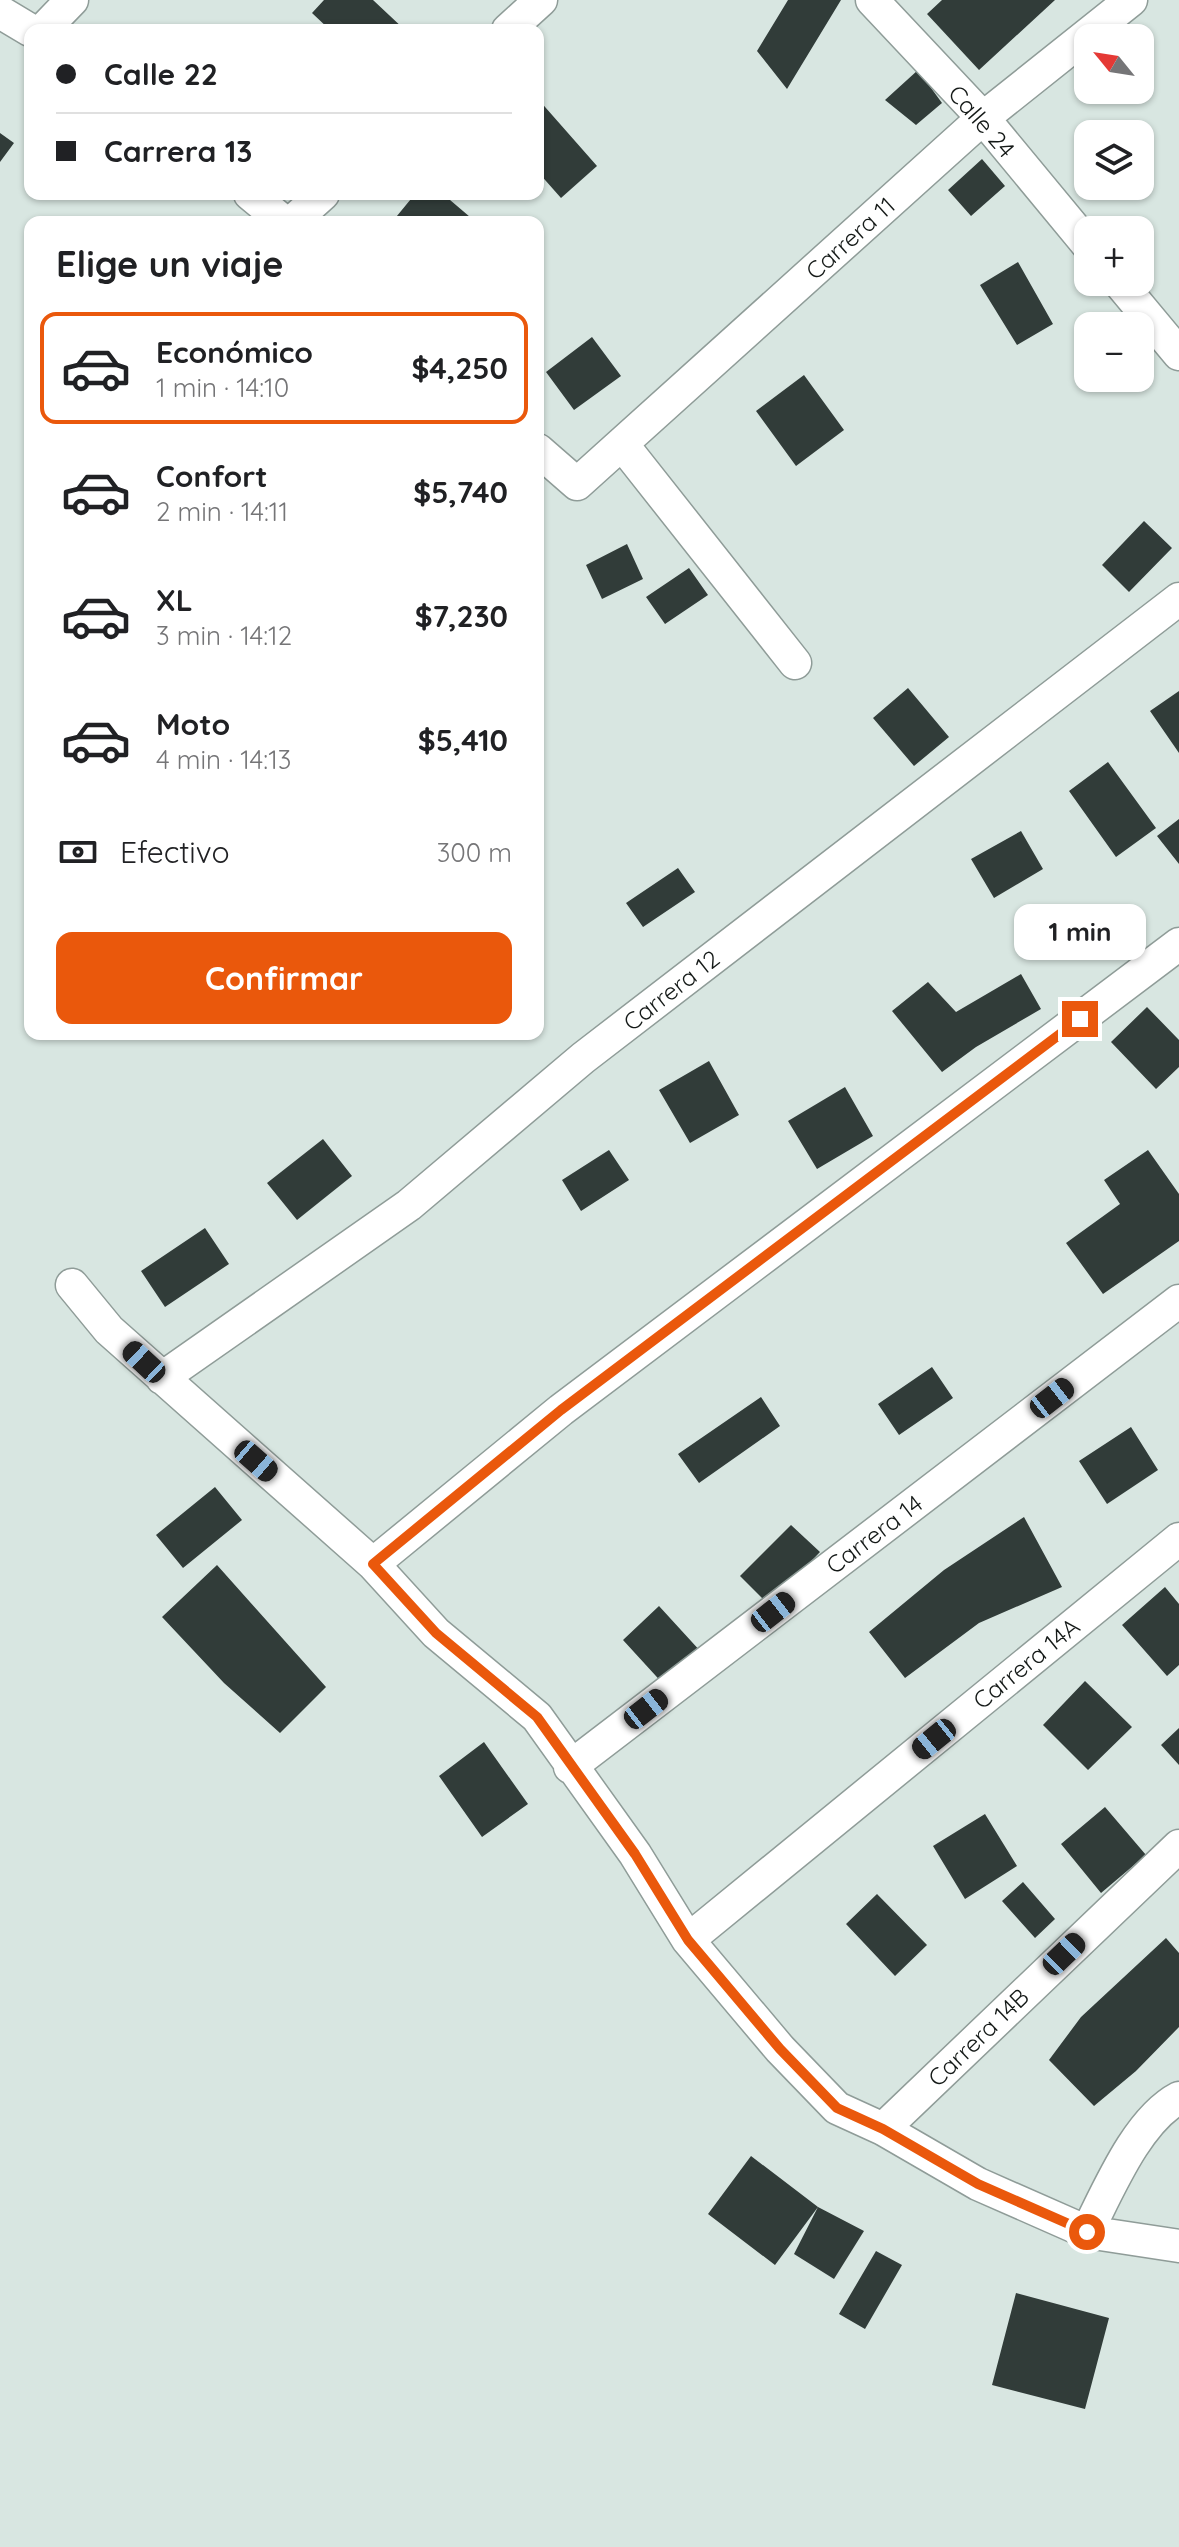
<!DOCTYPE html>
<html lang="es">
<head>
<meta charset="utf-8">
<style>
  body { margin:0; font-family:Quicksand,sans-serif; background:#f6f6f6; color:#202124; height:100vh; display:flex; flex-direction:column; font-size:30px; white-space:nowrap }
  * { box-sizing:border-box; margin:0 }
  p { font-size:26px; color:#757577 }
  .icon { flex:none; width:44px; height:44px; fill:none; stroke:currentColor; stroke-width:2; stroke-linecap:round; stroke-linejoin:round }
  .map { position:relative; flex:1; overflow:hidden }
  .details { position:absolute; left:24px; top:216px; width:520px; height:824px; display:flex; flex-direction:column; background:#fff; border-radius:16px; box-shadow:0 2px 6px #0004 }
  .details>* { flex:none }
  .hud { position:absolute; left:24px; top:24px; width:520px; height:176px; border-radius:16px; box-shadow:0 2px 6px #0004; display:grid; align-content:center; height:176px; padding:0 32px; background:#fff }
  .needle { width:52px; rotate:300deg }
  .controls { position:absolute; left:1074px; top:24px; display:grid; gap:16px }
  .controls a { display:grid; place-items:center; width:80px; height:80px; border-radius:16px; background:#fff; box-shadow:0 2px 6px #0004; font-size:40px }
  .end { position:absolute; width:36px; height:36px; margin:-18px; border:10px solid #ea580c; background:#fff; box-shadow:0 0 0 4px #fff }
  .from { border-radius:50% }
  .bubble { position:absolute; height:56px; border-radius:16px; background:#fff; box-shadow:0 2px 6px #0004; font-size:26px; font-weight:700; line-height:56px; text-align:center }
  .car { position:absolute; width:24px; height:48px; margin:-24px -12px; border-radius:10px; box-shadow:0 0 6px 2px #0007; background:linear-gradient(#222 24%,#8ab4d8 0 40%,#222 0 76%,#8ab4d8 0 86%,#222 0) }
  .hud b { display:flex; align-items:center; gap:28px; height:76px; font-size:30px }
  .hud b+b { border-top:2px solid #e0e0e0 }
  .hud i { width:20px; height:20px; background:#202124 }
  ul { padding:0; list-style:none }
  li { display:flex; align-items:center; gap:24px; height:112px; margin:0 16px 12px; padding:0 16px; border:4px solid transparent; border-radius:16px }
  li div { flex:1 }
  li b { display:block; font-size:30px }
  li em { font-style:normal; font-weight:700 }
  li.current { border-color:#ea580c }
  li>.icon { width:72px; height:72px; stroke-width:1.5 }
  h2 { padding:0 32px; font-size:36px; line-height:96px }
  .pay { display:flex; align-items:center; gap:20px; height:88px; padding:0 32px; font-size:30px }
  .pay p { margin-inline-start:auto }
  .button { display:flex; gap:16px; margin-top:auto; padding:16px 32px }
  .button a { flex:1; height:92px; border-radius:16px; background:#ea580c; color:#fff; font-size:32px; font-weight:700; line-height:92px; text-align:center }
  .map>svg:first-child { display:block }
  .building { fill:#313c39 }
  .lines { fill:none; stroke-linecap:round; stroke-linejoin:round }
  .street-casing { stroke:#8f9c98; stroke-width:35 }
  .street { stroke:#fff; stroke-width:32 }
  .route { stroke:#ea580c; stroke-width:10 }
  .labels { text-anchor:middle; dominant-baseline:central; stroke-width:8; stroke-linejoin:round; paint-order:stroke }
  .street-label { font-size:24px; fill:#141917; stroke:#fff }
</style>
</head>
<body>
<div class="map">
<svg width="1179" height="2547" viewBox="0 0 1179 2547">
  <rect width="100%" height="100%" fill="#d8e6e1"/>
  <!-- building -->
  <path class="building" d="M 324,0 L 373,0 L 405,30 L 330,30 L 312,13 Z
    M 788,0 L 841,0 L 787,89 L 757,51 Z
    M 942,0 L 1055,0 L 979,70 L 927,14 Z
    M 918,70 L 942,103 L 916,125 L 885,100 Z
    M 538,99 L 597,166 L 561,198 L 538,172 Z
    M 0,133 L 14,143 L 0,162 Z
    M 982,159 L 1005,186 L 971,216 L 948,190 Z
    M 415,194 L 443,194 L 470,217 L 465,222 L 392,222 Z
    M 1018,262 L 1053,324 L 1017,345 L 980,285 Z
    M 592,337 L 621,376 L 574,410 L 546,372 Z
    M 804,375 L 844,430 L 796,466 L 756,411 Z
    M 1144,521 L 1172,548 L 1129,592 L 1102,565 Z
    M 627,544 L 643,579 L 602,599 L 586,565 Z
    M 689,568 L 708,595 L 665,624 L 646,597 Z
    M 908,688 L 949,737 L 914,766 L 873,718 Z
    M 1179,691 L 1179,753 L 1150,711 Z
    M 1108,762 L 1156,828 L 1116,857 L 1069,791 Z
    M 1179,819 L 1179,864 L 1157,836 Z
    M 1021,831 L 1043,869 L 994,898 L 971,859 Z
    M 678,868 L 695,892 L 643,927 L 626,903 Z
    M 1021,974 L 1041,1009 L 976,1047 L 942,1072 L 892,1011 L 928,982 L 956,1012 Z
    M 1147,1007 L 1179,1040 L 1179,1067 L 1156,1089 L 1111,1042 Z
    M 709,1061 L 739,1115 L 690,1143 L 659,1090 Z
    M 845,1087 L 873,1136 L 817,1169 L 788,1121 Z
    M 323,1139 L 352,1176 L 297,1220 L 267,1183 Z
    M 609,1150 L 629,1180 L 581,1211 L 562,1180 Z
    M 1148,1150 L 1179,1194 L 1179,1241 L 1103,1294 L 1066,1243 L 1120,1204 L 1104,1180 Z
    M 205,1228 L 229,1264 L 165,1307 L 141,1271 Z
    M 932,1367 L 953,1398 L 899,1435 L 878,1404 Z
    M 761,1397 L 780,1426 L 699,1483 L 678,1454 Z
    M 1131,1427 L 1158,1470 L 1107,1504 L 1079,1461 Z
    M 215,1487 L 242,1520 L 183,1568 L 156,1535 Z
    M 1024,1517 L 1062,1587 L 979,1623 L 905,1678 L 869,1632 L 944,1570 Z
    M 791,1525 L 820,1552 L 769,1605 L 740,1576 Z
    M 217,1565 L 326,1687 L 280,1733 L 224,1683 L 162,1617 Z
    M 1165,1587 L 1179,1604 L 1179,1665 L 1167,1676 L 1122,1625 Z
    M 659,1606 L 702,1653 L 666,1687 L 623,1640 Z
    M 1085,1681 L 1132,1727 L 1088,1770 L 1043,1725 Z
    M 1179,1728 L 1179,1765 L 1161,1745 Z
    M 484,1742 L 528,1804 L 482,1837 L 439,1776 Z
    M 1105,1807 L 1146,1855 L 1101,1893 L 1061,1844 Z
    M 985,1814 L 1017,1866 L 965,1899 L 933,1846 Z
    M 1023,1882 L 1055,1919 L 1035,1938 L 1002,1901 Z
    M 877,1894 L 927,1945 L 895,1976 L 846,1924 Z
    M 1166,1938 L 1179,1953 L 1179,2027 L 1136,2071 L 1094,2106 L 1049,2060 L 1081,2017 Z
    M 751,2156 L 818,2207 L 775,2265 L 708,2214 Z
    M 818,2207 L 864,2231 L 834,2279 L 794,2254 Z
    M 876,2251 L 902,2265 L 865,2329 L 839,2314 Z
    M 1016,2293 L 1109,2318 L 1085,2409 L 992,2385 Z"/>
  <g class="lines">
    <!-- street casing -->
    <g class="street-casing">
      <path id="street" d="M 872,0 L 983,118 L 1088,245
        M 0,12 L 30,30
        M 43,30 L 72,0
        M 508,30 L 541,0
        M 250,194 L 284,222
        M 292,222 L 323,194
        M 1119,282 L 1179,354
        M 622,444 L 795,663
        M 538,450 L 577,484 L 983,118 L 1131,0
        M 72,1285 L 109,1330 L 373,1564 L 436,1633 L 537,1717 L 635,1854 L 688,1940 L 780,2049 L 837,2108 L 883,2129 L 978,2184 L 1087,2232 L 1179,2246
        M 162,1378 L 409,1205 L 583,1058 L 1179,599
        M 373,1564 L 561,1410 L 1179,944
        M 570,1767 L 1179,1301
        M 688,1940 L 1179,1539
        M 883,2129 L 1179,1846
        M 1087,2232 C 1108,2191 1137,2120 1179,2098"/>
    </g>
    <!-- street -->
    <use href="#street" class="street"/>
  </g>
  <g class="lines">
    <!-- route -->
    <path class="route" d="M 1080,1019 L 561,1410 L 373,1564 L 436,1633 L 537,1717 L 635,1854 L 688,1940 L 780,2049 L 837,2108 L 883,2129 L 978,2184 L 1087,2232"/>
  </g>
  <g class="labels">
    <!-- street labels -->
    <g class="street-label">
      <text transform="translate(982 121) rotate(49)">Calle 24</text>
      <text transform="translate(850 238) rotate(-42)">Carrera 11</text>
      <text transform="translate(671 990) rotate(-38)">Carrera 12</text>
      <text transform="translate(874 1534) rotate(-37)">Carrera 14</text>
      <text transform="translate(1026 1663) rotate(-39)">Carrera 14A</text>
      <text transform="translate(978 2037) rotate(-44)">Carrera 14B</text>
    </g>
  </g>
</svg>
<div class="controls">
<a><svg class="needle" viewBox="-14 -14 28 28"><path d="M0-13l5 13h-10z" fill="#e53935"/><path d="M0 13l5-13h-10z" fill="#757577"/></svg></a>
<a><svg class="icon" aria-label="layers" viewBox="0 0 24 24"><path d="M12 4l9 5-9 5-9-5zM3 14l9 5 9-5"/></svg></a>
<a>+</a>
<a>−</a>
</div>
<i class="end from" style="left:1087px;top:2232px"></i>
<i class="end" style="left:1080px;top:1019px"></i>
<div class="bubble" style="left:1014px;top:904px;width:132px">1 min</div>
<i class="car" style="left:144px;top:1362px;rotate:313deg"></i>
<i class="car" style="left:1052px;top:1398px;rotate:52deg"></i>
<i class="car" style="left:256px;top:1461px;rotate:131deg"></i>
<i class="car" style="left:773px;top:1612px;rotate:52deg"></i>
<i class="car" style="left:646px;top:1709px;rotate:52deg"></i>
<i class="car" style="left:934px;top:1739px;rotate:231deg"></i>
<i class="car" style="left:1064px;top:1954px;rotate:46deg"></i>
<div class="hud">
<b><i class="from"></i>Calle 22</b>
<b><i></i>Carrera 13</b>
</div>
<section class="details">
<h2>Elige un viaje</h2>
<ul>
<li class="current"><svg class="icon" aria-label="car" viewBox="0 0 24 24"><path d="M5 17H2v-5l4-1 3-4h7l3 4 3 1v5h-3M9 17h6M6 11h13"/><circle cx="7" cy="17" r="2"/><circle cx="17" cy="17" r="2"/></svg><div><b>Económico</b><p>1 min · 14:10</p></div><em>$4,250</em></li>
<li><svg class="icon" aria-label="car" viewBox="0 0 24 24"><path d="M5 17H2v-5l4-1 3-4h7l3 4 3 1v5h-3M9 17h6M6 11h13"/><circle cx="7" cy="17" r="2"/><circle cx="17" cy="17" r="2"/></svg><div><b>Confort</b><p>2 min · 14:11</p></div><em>$5,740</em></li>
<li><svg class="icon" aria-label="car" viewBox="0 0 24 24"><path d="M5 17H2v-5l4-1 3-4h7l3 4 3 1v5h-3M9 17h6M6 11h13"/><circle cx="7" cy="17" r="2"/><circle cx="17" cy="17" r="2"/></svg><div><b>XL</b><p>3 min · 14:12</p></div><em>$7,230</em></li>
<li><svg class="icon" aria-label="car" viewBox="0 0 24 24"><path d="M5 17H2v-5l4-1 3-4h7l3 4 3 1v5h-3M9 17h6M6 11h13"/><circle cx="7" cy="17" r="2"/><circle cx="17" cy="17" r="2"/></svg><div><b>Moto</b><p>4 min · 14:13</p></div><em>$5,410</em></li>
</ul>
<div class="pay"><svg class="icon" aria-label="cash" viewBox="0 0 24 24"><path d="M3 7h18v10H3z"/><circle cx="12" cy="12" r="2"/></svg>Efectivo<p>300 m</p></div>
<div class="button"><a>Confirmar</a></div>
</section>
</div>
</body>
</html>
